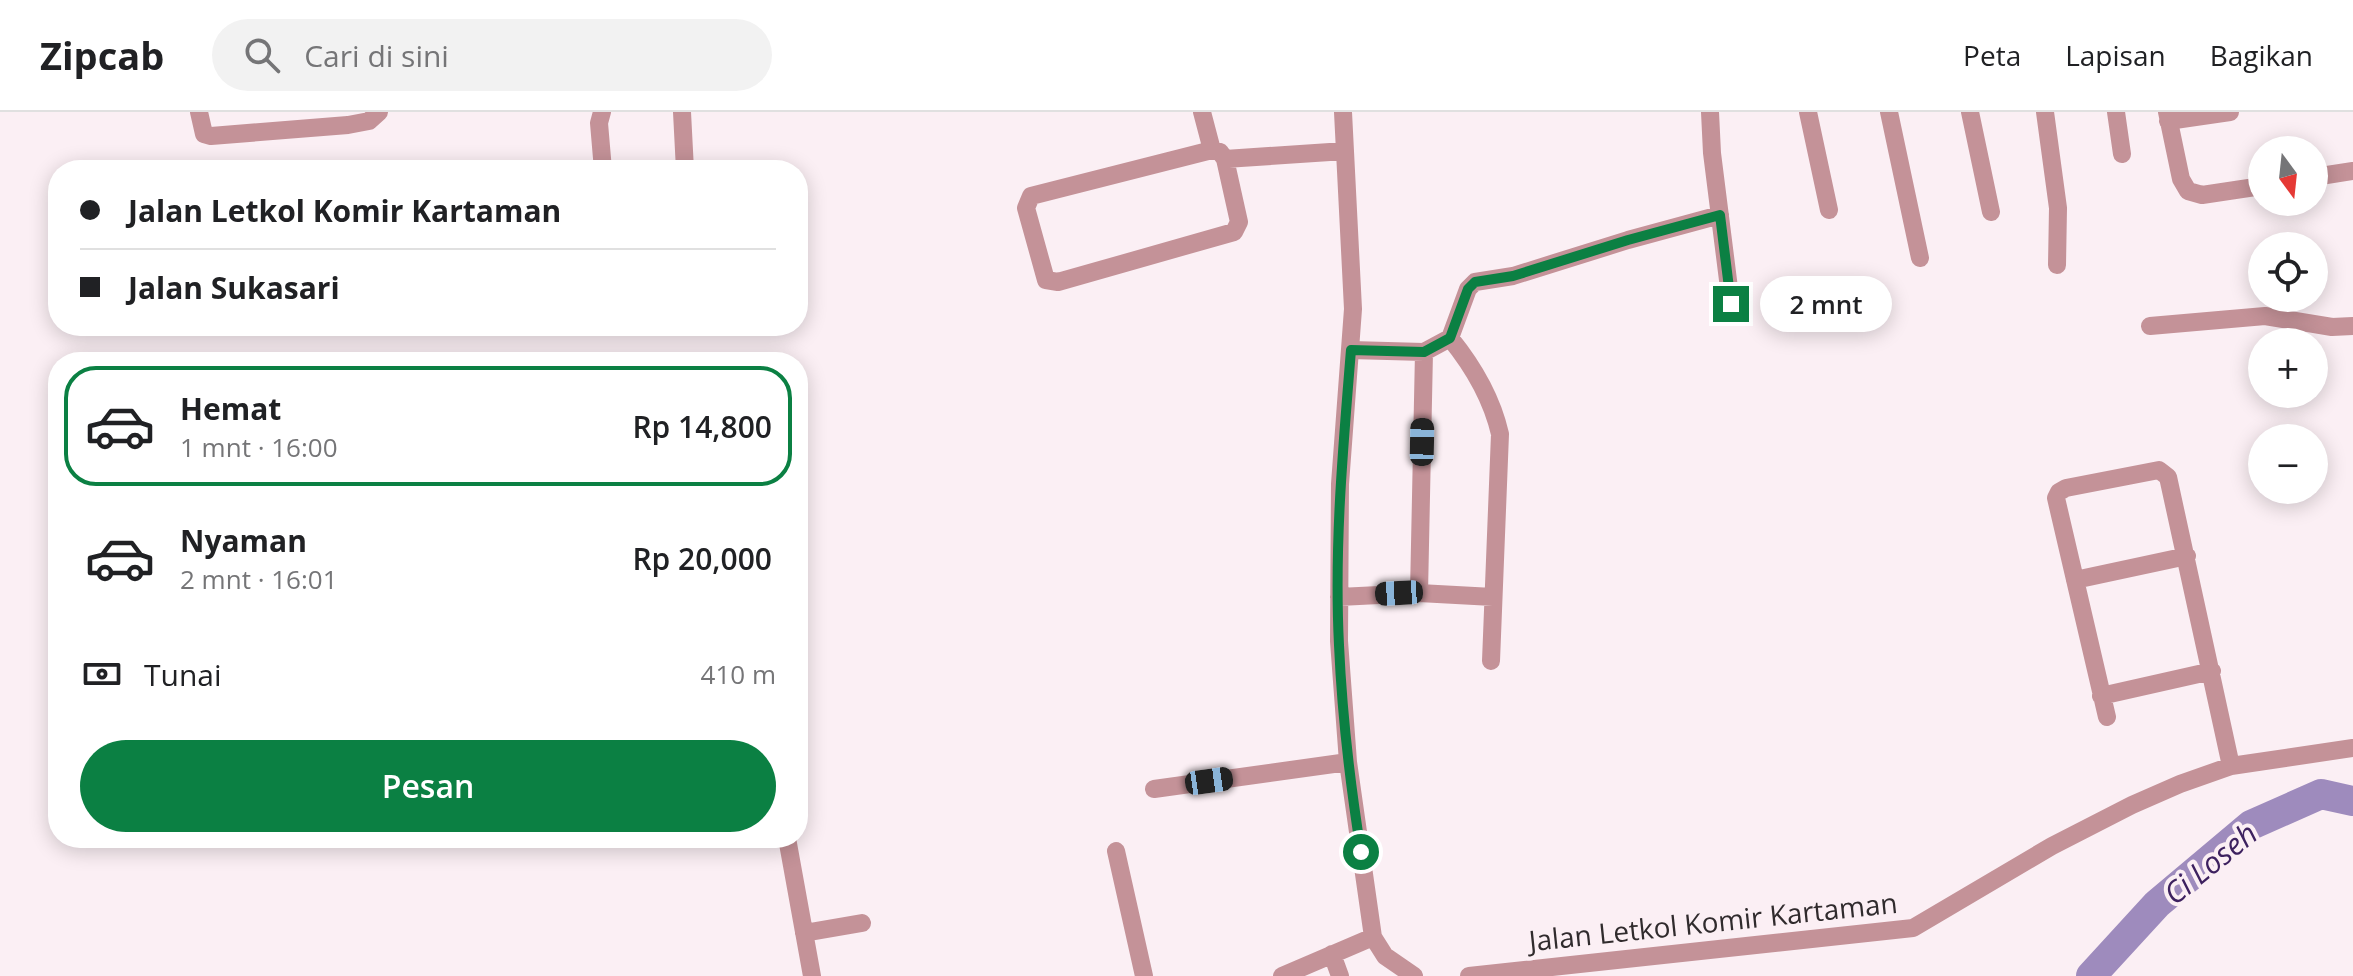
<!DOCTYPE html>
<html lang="id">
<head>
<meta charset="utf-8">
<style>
  body { margin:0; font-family:"Open Sans",sans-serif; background:#f2f2f2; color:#202124; height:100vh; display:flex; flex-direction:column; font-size:30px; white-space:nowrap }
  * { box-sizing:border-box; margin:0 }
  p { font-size:26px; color:#757577 }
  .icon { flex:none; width:44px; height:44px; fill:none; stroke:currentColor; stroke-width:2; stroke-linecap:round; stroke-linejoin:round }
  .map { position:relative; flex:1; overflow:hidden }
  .drawer { position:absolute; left:48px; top:240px; width:760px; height:496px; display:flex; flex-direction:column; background:#fff; border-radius:32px; box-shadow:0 4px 20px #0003 }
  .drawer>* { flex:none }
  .hud { position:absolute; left:48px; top:48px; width:760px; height:176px; border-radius:32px; box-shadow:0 4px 20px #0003; display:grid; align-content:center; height:176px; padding:0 32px; background:#fff }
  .needle { width:52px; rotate:165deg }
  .controls { position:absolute; left:2248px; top:24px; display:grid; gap:16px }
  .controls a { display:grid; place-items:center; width:80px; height:80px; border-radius:50%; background:#fff; box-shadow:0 4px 20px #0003; font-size:40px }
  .end { position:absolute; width:36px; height:36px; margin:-18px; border:10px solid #0b8043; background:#fff; box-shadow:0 0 0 4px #fff }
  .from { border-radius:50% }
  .bubble { position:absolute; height:56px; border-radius:28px; background:#fff; box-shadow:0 4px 20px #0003; font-size:26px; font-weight:600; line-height:56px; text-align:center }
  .car { position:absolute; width:24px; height:48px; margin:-24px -12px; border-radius:10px; box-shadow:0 0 6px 2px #0007; background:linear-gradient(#222 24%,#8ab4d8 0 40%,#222 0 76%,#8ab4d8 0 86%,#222 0) }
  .hud b { display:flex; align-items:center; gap:28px; height:76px; font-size:30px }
  .hud b+b { border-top:2px solid #e0e0e0 }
  .hud i { width:20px; height:20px; background:#202124 }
  ul { padding:14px 0 0; list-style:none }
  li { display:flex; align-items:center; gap:24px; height:120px; margin:0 16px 12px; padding:0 16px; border:4px solid transparent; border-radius:32px }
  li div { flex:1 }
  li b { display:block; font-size:30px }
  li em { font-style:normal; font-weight:600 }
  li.current { border-color:#0b8043 }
  li>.icon { width:72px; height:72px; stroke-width:1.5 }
  .pay { display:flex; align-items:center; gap:20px; height:88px; padding:0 32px; font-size:30px }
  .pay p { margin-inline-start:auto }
  .primary-button { display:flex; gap:16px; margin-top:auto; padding:16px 32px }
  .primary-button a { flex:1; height:92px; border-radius:48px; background:#0b8043; color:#fff; font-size:32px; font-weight:600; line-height:92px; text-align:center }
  header { display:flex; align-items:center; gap:48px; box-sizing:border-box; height:112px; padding:0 40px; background:#fff; border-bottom:2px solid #e0e0e0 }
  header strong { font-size:38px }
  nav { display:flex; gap:44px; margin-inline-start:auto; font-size:28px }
  .search { width:560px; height:72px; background:#f2f2f2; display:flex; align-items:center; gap:20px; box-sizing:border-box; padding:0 28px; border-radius:44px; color:#757577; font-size:30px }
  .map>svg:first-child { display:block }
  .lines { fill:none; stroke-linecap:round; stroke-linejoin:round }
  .river { stroke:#9e8bbd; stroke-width:30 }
  .street { stroke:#c49298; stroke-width:18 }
  .route { stroke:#0b8043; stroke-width:10 }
  .labels { text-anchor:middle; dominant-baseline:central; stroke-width:8; stroke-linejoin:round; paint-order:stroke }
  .street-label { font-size:28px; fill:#302b2d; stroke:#fbeff4 }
  .water-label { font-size:30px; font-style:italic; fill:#3d215f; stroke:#fbeff4 }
</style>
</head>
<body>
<header>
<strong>Zipcab</strong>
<div class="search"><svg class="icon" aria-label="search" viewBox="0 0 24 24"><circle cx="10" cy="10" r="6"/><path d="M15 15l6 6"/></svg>Cari di sini</div>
<nav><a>Peta</a><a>Lapisan</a><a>Bagikan</a></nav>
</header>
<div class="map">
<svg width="2353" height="864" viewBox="0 0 2353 864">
  <rect width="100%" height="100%" fill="#fbeff4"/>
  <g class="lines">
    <!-- river -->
    <path class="river" d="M 2091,864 L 2157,792 L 2251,713 L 2321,682 L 2353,689"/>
    <!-- street -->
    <path class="street" d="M 199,0 L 204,22 L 211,24 L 348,13 L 369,9 L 379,0
      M 602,0 L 599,11 L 603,58
      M 682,0 L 685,58
      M 1202,0 L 1212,38 L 1220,40 L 1225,47 L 1345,39
      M 1343,0 L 1353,197 L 1340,372 L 1339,529 L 1348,650 L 1373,825 L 1385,844 L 1414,864
      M 1710,0 L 1712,41 L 1731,192
      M 1808,0 L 1829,98
      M 1889,0 L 1920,146
      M 1970,0 L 1991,100
      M 2045,0 L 2058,96 L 2057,153
      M 2116,0 L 2122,42
      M 2167,0 L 2181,67 L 2188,79 L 2202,83 L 2262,74
      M 2168,9 L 2230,0
      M 1212,38 L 1031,84 L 1026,96 L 1046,168 L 1058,170 L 1234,120 L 1239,110 L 1225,47
      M 2314,65 L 2353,59
      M 2150,214 L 2265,204 L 2332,215 L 2353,214
      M 1450,226 C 1472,253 1492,287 1500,322 L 1491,549
      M 1351,238 L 1424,240 L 1450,226 L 1468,177 L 1475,170 L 1513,164 L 1628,128 L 1720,103
      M 2075,468 L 2187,444
      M 1419,481 L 1424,240
      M 1339,485 L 1419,481 L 1493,485
      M 2101,584 L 2212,559
      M 2107,605 L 2056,386 L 2059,380 L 2066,376 L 2159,358 L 2168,365 L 2231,654
      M 1154,677 L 1348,650
      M 787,726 L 812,864
      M 1116,739 L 1144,864
      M 804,821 L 862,811
      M 1332,842 L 1340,864
      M 1282,864 L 1373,825
      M 1469,864 L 1913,816 L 2052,734 L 2132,693 L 2180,672 L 2231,654 L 2353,636"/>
  </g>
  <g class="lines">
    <!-- route -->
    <path class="route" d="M 1361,740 C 1350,671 1342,602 1339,533 C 1334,434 1343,336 1351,238 L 1424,240 L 1450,226 L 1468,177 L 1475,170 L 1513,164 L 1628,128 L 1720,103 L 1731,192"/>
  </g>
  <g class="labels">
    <!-- street labels -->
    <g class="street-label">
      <text transform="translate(1713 809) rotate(-6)">Jalan Letkol Komir Kartaman</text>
    </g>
    <!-- water labels -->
    <g class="water-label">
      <text transform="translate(2210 751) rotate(-39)">Ci Loseh</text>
    </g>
  </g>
</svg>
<div class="controls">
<a><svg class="needle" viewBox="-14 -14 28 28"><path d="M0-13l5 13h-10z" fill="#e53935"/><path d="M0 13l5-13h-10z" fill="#757577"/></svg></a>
<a><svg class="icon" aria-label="locate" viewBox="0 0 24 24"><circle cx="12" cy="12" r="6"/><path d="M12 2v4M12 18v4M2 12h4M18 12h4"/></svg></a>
<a>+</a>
<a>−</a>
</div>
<i class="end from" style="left:1361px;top:740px"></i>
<i class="end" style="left:1731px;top:192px"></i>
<div class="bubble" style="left:1760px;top:164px;width:132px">2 mnt</div>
<i class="car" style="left:1422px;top:330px;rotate:1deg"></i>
<i class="car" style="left:1399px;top:481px;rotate:267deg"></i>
<i class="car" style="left:1209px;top:669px;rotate:82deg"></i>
<div class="hud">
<b><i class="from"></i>Jalan Letkol Komir Kartaman</b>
<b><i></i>Jalan Sukasari</b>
</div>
<section class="drawer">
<ul>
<li class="current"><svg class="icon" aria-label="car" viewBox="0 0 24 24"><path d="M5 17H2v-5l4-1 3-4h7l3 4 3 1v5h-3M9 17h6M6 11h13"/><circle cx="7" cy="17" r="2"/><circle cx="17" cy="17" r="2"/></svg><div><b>Hemat</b><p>1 mnt · 16:00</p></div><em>Rp 14,800</em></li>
<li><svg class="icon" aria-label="car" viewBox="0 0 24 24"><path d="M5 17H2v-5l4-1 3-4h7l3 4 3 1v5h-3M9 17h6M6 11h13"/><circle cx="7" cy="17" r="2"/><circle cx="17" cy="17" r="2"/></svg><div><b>Nyaman</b><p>2 mnt · 16:01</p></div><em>Rp 20,000</em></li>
</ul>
<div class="pay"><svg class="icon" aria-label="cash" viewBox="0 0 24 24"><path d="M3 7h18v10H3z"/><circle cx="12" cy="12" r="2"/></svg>Tunai<p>410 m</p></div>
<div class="primary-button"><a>Pesan</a></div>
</section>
</div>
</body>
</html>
